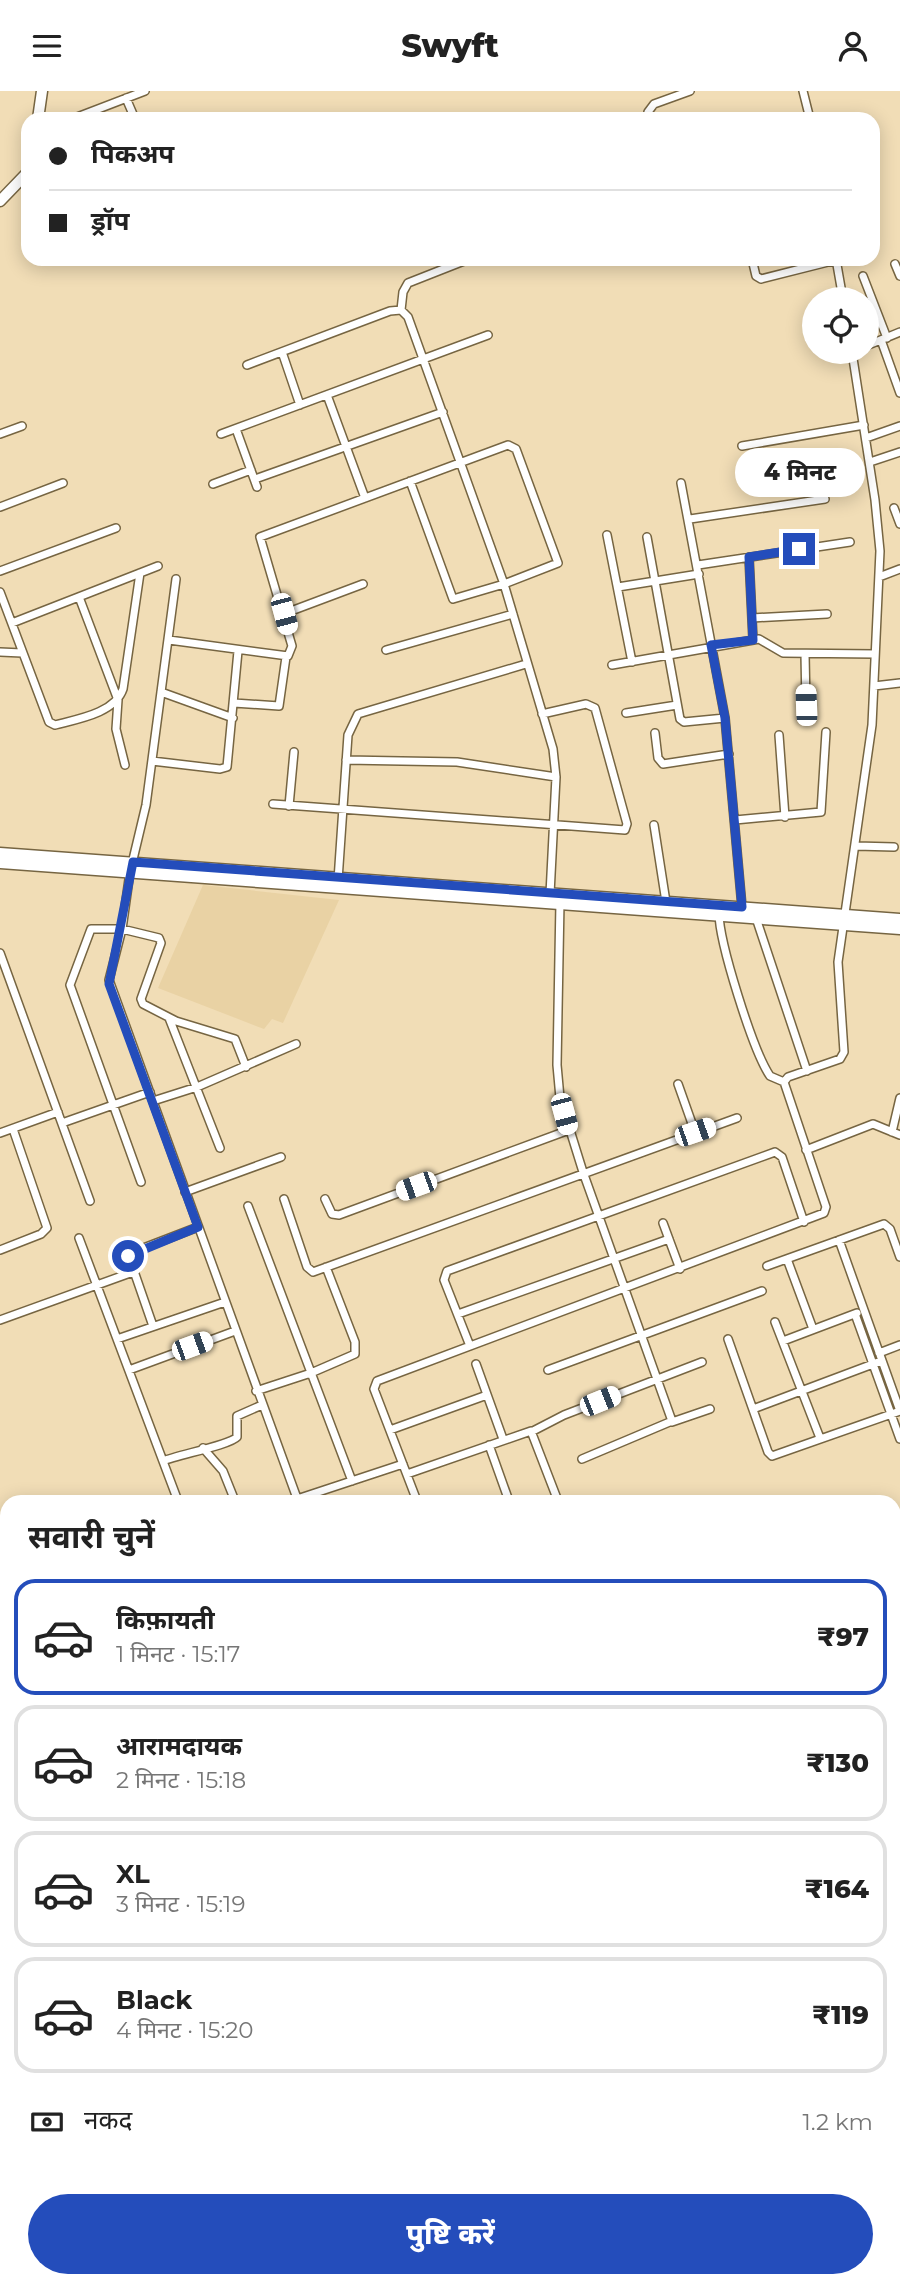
<!DOCTYPE html>
<html lang="hi">
<head>
<meta charset="utf-8">
<style>
  body { margin:0; font-family:Montserrat,"Noto Sans Devanagari",sans-serif; background:#f2f2f2; color:#222; height:100vh; display:flex; flex-direction:column; font-size:26px; white-space:nowrap }
  * { box-sizing:border-box; margin:0 }
  p { font-size:23px; color:#767676 }
  .icon { flex:none; width:38px; height:38px; fill:none; stroke:currentColor; stroke-width:2; stroke-linecap:round; stroke-linejoin:round }
  .map { position:relative; flex:1; overflow:hidden }
  .drawer { position:absolute; left:0px; top:1404px; width:901px; height:793px; display:flex; flex-direction:column; background:#fff; border-radius:21px 21px 0 0; box-shadow:0 4px 18px #0003 }
  .drawer>* { flex:none }
  .guide { position:absolute; left:21px; top:21px; width:859px; height:154px; border-radius:21px; box-shadow:0 4px 18px #0003; display:grid; align-content:center; height:154px; padding:0 28px; background:#fff }
  .controls { position:absolute; left:802px; top:196px; display:grid; gap:14px }
  .controls a { display:grid; place-items:center; width:77px; height:77px; border-radius:50%; background:#fff; box-shadow:0 4px 18px #0003; font-size:35px }
  .end { position:absolute; width:32px; height:32px; margin:-16px; border:9px solid #244dbb; background:#fff; box-shadow:0 0 0 4px #fff }
  .from { border-radius:50% }
  .bubble { position:absolute; height:49px; border-radius:24px; background:#fff; box-shadow:0 4px 18px #0003; font-size:23px; font-weight:800; line-height:49px; text-align:center }
  .car { position:absolute; width:21px; height:42px; margin:-21px -10px; border-radius:9px; box-shadow:0 0 5px 2px #0007; background:linear-gradient(#fff 24%,#345 0 40%,#fff 0 76%,#345 0 86%,#fff 0) }
  .guide b { display:flex; align-items:center; gap:24px; height:66px; font-size:26px }
  .guide b+b { border-top:2px solid #e0e0e0 }
  .guide i { width:18px; height:18px; background:#222 }
  ul { padding:0; list-style:none }
  li { display:flex; align-items:center; gap:21px; height:116px; margin:0 14px 10px; padding:0 14px; border:4px solid #e0e0e0; border-radius:21px }
  li div { flex:1 }
  li b { display:block; font-size:26px }
  li em { font-style:normal; font-weight:800 }
  li.selected { border-color:#244dbb }
  li>.icon { width:63px; height:63px; stroke-width:1.5 }
  h2 { padding:0 28px; font-size:32px; line-height:84px }
  .pay { display:flex; align-items:center; gap:18px; height:77px; padding:0 28px; font-size:26px }
  .pay p { margin-inline-start:auto }
  .button { display:flex; gap:14px; margin-top:auto; padding:14px 28px }
  .button a { flex:1; height:80px; border-radius:42px; background:#244dbb; color:#fff; font-size:28px; font-weight:800; line-height:80px; text-align:center }
  header { display:flex; justify-content:space-between; align-items:center; height:91px; padding:0 28px; background:#fff; font-size:32px; font-weight:800 }
  .map>svg:first-child { display:block }
  .built { fill:#e9d2a4 }
  .lines { fill:none; stroke-linecap:round; stroke-linejoin:round }
  .river { stroke:#b3c8f4; stroke-width:14 }
  .street-casing { stroke:#766542; stroke-width:10 }
  .secondary-casing { stroke:#766542; stroke-width:13 }
  .highway-casing { stroke:#766542; stroke-width:16 }
  .street { stroke:#fff; stroke-width:7 }
  .secondary { stroke:#fff; stroke-width:10 }
  .highway { stroke:#fff; stroke-width:12 }
  .route { stroke:#244dbb; stroke-width:9 }
</style>
</head>
<body>
<header><svg class="icon" aria-label="menu" viewBox="0 0 24 24"><path d="M4 6h16M4 12h16M4 18h16"/></svg>Swyft<svg class="icon" aria-label="person" viewBox="0 0 24 24"><circle cx="12" cy="8" r="4"/><path d="M4 21q1-7 8-7t8 7"/></svg></header>
<div class="map">
<svg width="900" height="2195" viewBox="0 0 900 2195">
  <rect width="100%" height="100%" fill="#f1ddb6"/>
  <!-- built -->
  <path class="built" d="M 203,794 L 339,809 L 283,932 L 272,928 L 264,938 L 158,897 Z"/>
  <g class="lines">
    <!-- river -->
    <path class="river" d="M 894,1443 L 900,1442
      M 0,1500 L 7,1500"/>
    <!-- street casing -->
    <g class="street-casing">
      <path id="street" d="M 803,0 L 810,28
        M 126,7 L 135,28
        M 72,28 L 145,0
        M 650,28 L 648,21 L 654,13 L 690,0
        M 752,168 L 756,185 L 761,188 L 836,169
        M 836,168 L 843,208
        M 895,173 L 900,185
        M 863,185 L 887,247
        M 401,219 L 403,201 L 408,192 L 469,168
        M 881,249 L 900,302
        M 866,255 L 900,241
        M 282,261 L 300,314
        M 247,274 L 390,220 L 401,219 L 408,226 L 504,493 L 553,658 L 556,686 L 550,803
        M 327,304 L 365,407
        M 236,338 L 257,396
        M 0,343 L 22,335
        M 221,343 L 488,244
        M 866,347 L 900,335
        M 742,355 L 864,334
        M 870,371 L 900,361
        M 255,388 L 443,321
        M 681,392 L 725,627 L 742,816
        M 213,393 L 251,379
        M 0,416 L 63,392
        M 894,417 L 900,433
        M 690,428 L 825,408
        M 607,444 L 632,571
        M 647,446 L 680,628 L 684,631 L 725,627
        M 749,466 L 753,549
        M 698,474 L 850,451
        M 0,480 L 116,437
        M 879,486 L 900,478
        M 176,488 L 146,714 L 130,781 L 122,838 L 109,889 L 298,1410
        M 618,496 L 699,483
        M 0,501 L 49,631 L 55,634 C 78,628 115,622 123,598 L 140,482
        M 79,506 L 118,609 L 116,638 L 125,674
        M 283,523 L 363,493
        M 752,527 L 827,523
        M 12,532 L 158,475
        M 169,549 L 288,565 L 292,555 L 260,446 L 508,354 L 516,358 L 558,472 L 504,493 L 453,508 L 410,390
        M 386,559 L 513,523
        M 0,561 L 22,562
        M 805,563 L 806,614
        M 612,574 L 759,548 L 783,562 L 875,563
        M 874,595 L 900,592
        M 161,601 L 233,627
        M 234,612 L 279,615 L 286,566
        M 626,622 L 677,614
        M 655,642 L 658,667 L 663,673 L 729,663
        M 779,644 L 785,726
        M 346,669 L 457,671 L 556,686
        M 152,670 L 220,678 L 227,676 L 238,560
        M 273,713 L 625,739 L 627,733 L 595,617 L 586,613 L 542,623
        M 289,715 L 294,661
        M 735,729 L 821,721 L 826,641
        M 654,734 L 666,811
        M 856,755 L 894,756
        M 338,789 L 348,644 L 358,623 L 526,573
        M 560,811 L 557,974 L 560,1007 L 583,1081 L 672,1330 L 582,1368
        M 719,822 C 719,851 753,960 770,985 L 784,991
        M 756,827 L 807,980
        M 0,862 L 90,1110
        M 169,927 L 220,1057
        M 678,993 L 695,1041
        M 153,1010 L 197,996 L 296,953
        M 62,1032 L 150,1001
        M 892,1041 L 900,1007
        M 0,1042 L 58,1021
        M 806,1059 L 873,1033 L 900,1044
        M 141,1091 L 70,894 L 91,838 L 122,838 L 159,847 L 161,852 L 141,908 L 143,913 L 176,930 L 235,948 L 246,976
        M 185,1101 L 281,1066
        M 284,1108 L 307,1176 L 313,1181 L 737,1027
        M 325,1108 L 332,1123 L 339,1124 L 569,1039
        M 248,1115 L 352,1390
        M 663,1132 L 680,1178
        M 79,1147 L 178,1410
        M 839,1149 L 900,1320
        M 0,1159 L 41,1143 L 47,1137 L 13,1038
        M 787,1168 L 813,1238
        M 767,1175 L 884,1133 L 890,1138 L 900,1166
        M 458,1223 L 669,1148
        M 855,1223 L 900,1348
        M 0,1229 L 133,1181
        M 775,1231 L 820,1347
        M 153,1235 L 128,1163 L 198,1136
        M 117,1248 L 225,1211
        M 728,1248 L 768,1361 L 772,1365 L 900,1320
        M 783,1250 L 857,1222
        M 470,1255 L 444,1189 L 447,1180 L 775,1061 L 782,1066 L 804,1131
        M 879,1262 L 900,1254
        M 476,1273 L 503,1348
        M 129,1279 L 235,1240
        M 548,1279 L 762,1200
        M 256,1300 L 311,1282 L 355,1263 L 355,1251 L 326,1176
        M 753,1318 L 881,1270
        M 672,1331 L 710,1318
        M 390,1339 L 487,1304
        M 533,1340 L 564,1324 L 702,1271
        M 489,1354 L 509,1410
        M 203,1357 L 223,1380 L 235,1410
        M 163,1370 C 177,1364 230,1354 237,1346 L 237,1325 L 262,1314
        M 407,1383 L 531,1340 L 558,1410
        M 297,1408 L 403,1373
        M 417,1410 L 374,1298 L 377,1290 L 824,1122 L 826,1116 L 784,991 L 788,986 L 840,968 L 844,961 L 838,871 L 872,634 L 880,460 L 875,409 L 852,261
        M 0,1475 L 7,1474
        M 5,1778 L 7,1783
        M 0,1837 L 7,1835
        M 0,1877 L 7,1875
        M 0,1919 L 7,1917
        M 0,1963 L 7,1961
        M 0,2003 L 7,2000
        M 0,2054 L 7,2052
        M 151,2189 L 152,2195
        M 263,2189 L 268,2194 L 281,2189
        M 412,2189 L 413,2195"/>
    </g>
    <!-- secondary casing -->
    <g class="secondary-casing">
      <path id="secondary" d="M 38,28 L 42,0
        M 0,110 L 28,81
        M 0,762 L 900,828
        M 0,772 L 900,838
        M 0,1509 L 7,1508
        M 0,1550 L 7,1548
        M 369,2189 L 372,2195"/>
    </g>
    <!-- highway casing -->
    <g class="highway-casing">
      <path id="highway" d="M 894,1469 L 900,1468
        M 894,1484 L 900,1484
        M 0,1523 L 7,1522
        M 0,1539 L 7,1538"/>
    </g>
    <!-- street -->
    <use href="#street" class="street"/>
    <!-- secondary -->
    <use href="#secondary" class="secondary"/>
    <!-- highway -->
    <use href="#highway" class="highway"/>
  </g>
  <g class="lines">
    <!-- route -->
    <path class="route" d="M 128,1165 L 198,1136 L 109,893 L 133,771 L 742,816 L 725,627 L 711,554 L 753,549 L 749,466 L 799,458"/>
  </g>
</svg>
<div class="controls">
<a><svg class="icon" aria-label="locate" viewBox="0 0 24 24"><circle cx="12" cy="12" r="6"/><path d="M12 2v4M12 18v4M2 12h4M18 12h4"/></svg></a>
</div>
<i class="end from" style="left:128px;top:1165px"></i>
<i class="end" style="left:799px;top:458px"></i>
<div class="bubble" style="left:735px;top:357px;width:130px">4 मिनट</div>
<i class="car" style="left:284px;top:523px;rotate:165deg"></i>
<i class="car" style="left:806px;top:614px;rotate:358deg"></i>
<i class="car" style="left:564px;top:1023px;rotate:165deg"></i>
<i class="car" style="left:695px;top:1041px;rotate:71deg"></i>
<i class="car" style="left:416px;top:1095px;rotate:250deg"></i>
<i class="car" style="left:192px;top:1255px;rotate:70deg"></i>
<i class="car" style="left:600px;top:1310px;rotate:68deg"></i>
<div class="guide">
<b><i class="from"></i>पिकअप</b>
<b><i></i>ड्रॉप</b>
</div>
<section class="drawer">
<h2>सवारी चुनें</h2>
<ul>
<li class="selected"><svg class="icon" aria-label="car" viewBox="0 0 24 24"><path d="M5 17H2v-5l4-1 3-4h7l3 4 3 1v5h-3M9 17h6M6 11h13"/><circle cx="7" cy="17" r="2"/><circle cx="17" cy="17" r="2"/></svg><div><b>किफ़ायती</b><p>1 मिनट · 15:17</p></div><em>₹97</em></li>
<li><svg class="icon" aria-label="car" viewBox="0 0 24 24"><path d="M5 17H2v-5l4-1 3-4h7l3 4 3 1v5h-3M9 17h6M6 11h13"/><circle cx="7" cy="17" r="2"/><circle cx="17" cy="17" r="2"/></svg><div><b>आरामदायक</b><p>2 मिनट · 15:18</p></div><em>₹130</em></li>
<li><svg class="icon" aria-label="car" viewBox="0 0 24 24"><path d="M5 17H2v-5l4-1 3-4h7l3 4 3 1v5h-3M9 17h6M6 11h13"/><circle cx="7" cy="17" r="2"/><circle cx="17" cy="17" r="2"/></svg><div><b>XL</b><p>3 मिनट · 15:19</p></div><em>₹164</em></li>
<li><svg class="icon" aria-label="car" viewBox="0 0 24 24"><path d="M5 17H2v-5l4-1 3-4h7l3 4 3 1v5h-3M9 17h6M6 11h13"/><circle cx="7" cy="17" r="2"/><circle cx="17" cy="17" r="2"/></svg><div><b>Black</b><p>4 मिनट · 15:20</p></div><em>₹119</em></li>
</ul>
<div class="pay"><svg class="icon" aria-label="cash" viewBox="0 0 24 24"><path d="M3 7h18v10H3z"/><circle cx="12" cy="12" r="2"/></svg>नकद<p>1.2 km</p></div>
<div class="button"><a>पुष्टि करें</a></div>
</section>
</div>
</body>
</html>
